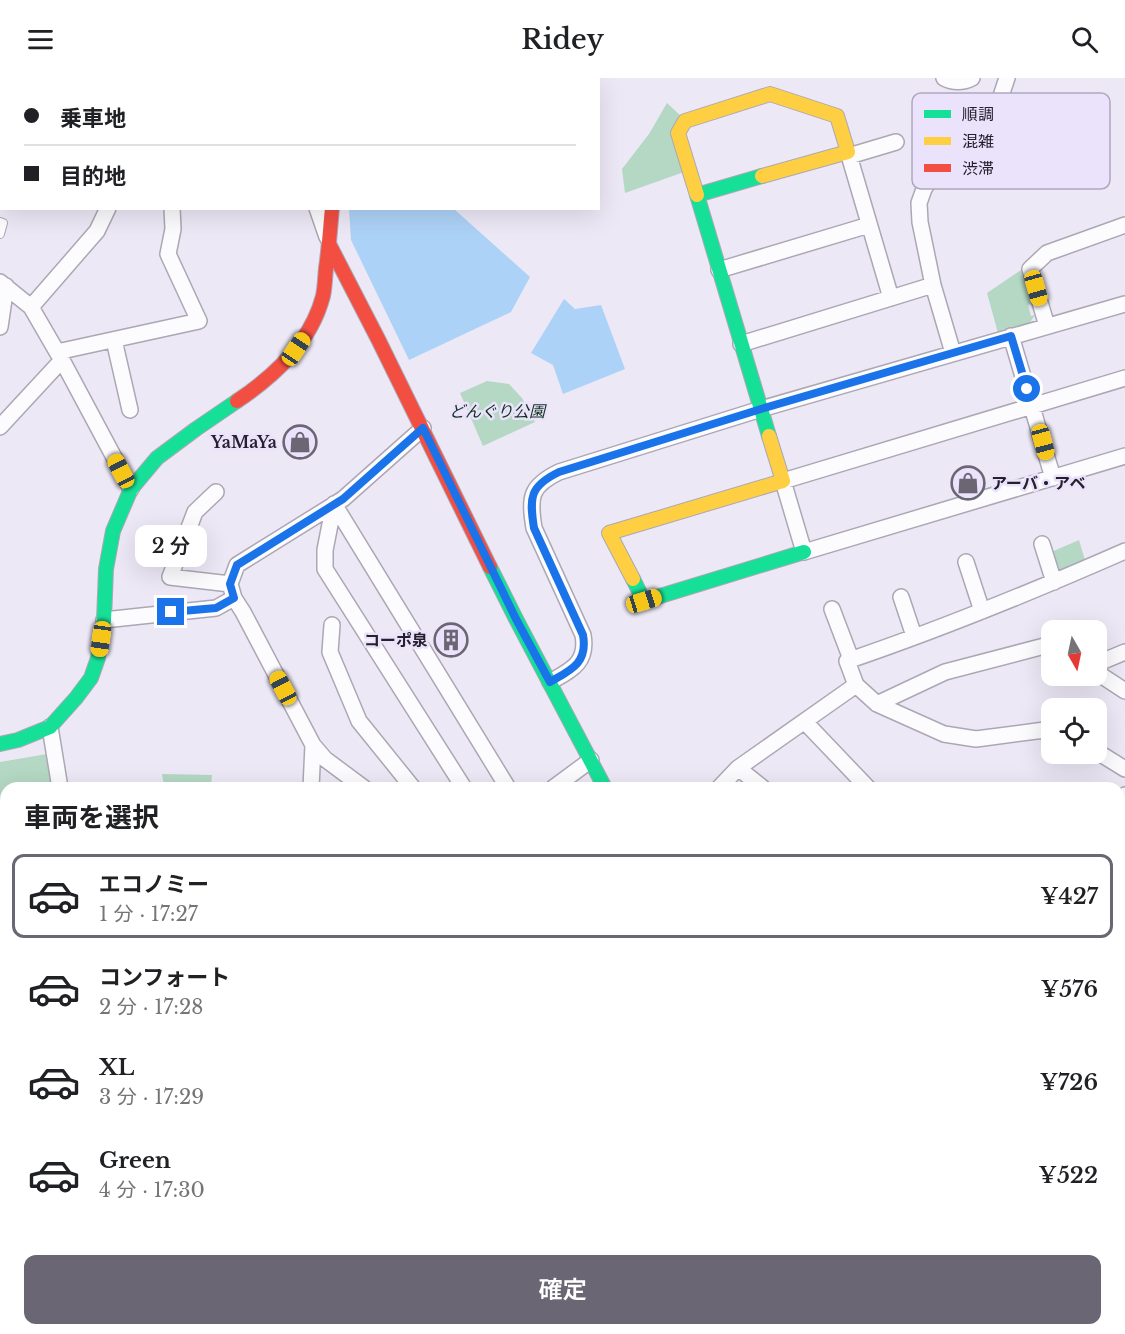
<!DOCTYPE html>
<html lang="ja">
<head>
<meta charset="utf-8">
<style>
  body { margin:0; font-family:"Libre Baskerville","Noto Sans JP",serif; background:#f6f6f6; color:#202124; height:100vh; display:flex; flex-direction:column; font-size:22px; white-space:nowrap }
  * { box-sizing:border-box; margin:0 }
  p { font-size:20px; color:#757577 }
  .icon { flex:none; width:33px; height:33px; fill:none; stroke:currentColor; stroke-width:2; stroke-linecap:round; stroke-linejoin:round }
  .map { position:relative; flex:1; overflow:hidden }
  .side { position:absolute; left:0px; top:704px; width:1125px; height:554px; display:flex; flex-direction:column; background:#fff; border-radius:18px 18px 0 0; box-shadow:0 6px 24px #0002 }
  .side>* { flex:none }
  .hud { position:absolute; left:0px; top:0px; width:600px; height:132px; box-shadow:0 6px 24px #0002; display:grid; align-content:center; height:132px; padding:0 24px; background:#fff }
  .needle { width:39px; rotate:171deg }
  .tools { position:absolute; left:1041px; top:542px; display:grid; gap:12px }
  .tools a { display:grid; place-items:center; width:66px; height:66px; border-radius:12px; background:#fff; box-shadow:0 6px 24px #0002; font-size:30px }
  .end { position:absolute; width:27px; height:27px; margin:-14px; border:8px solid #1a73e8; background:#fff; box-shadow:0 0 0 3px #fff }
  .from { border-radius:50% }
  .bubble { position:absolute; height:42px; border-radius:12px; background:#fff; box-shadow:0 6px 24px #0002; font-size:20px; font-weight:600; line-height:42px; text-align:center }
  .car { position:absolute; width:18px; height:36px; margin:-18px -9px; border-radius:8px; box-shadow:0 0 4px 2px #0007; background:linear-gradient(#f5c518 24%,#345 0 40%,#f5c518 0 76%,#345 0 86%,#f5c518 0) }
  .hud b { display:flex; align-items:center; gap:21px; height:57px; font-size:22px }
  .hud b+b { border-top:2px solid #e0e0e0 }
  .hud i { width:15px; height:15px; background:#202124 }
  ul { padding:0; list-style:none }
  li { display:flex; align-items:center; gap:18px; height:84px; margin:0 12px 9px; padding:0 12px; border:3px solid transparent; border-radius:12px }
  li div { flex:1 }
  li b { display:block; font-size:22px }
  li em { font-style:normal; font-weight:600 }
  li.active { border-color:#6a6673 }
  li>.icon { width:54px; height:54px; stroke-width:1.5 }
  h2 { padding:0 24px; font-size:27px; line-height:72px }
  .primary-button { display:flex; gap:12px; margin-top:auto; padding:12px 24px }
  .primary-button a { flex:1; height:69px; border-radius:12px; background:#6a6673; color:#fff; font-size:24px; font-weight:600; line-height:69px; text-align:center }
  header { display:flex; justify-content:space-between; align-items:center; height:78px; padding:0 24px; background:#fff; font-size:27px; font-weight:600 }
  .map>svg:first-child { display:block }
  .green { fill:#b4d8c4 }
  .forest { fill:#a3ccb5 }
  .water { fill:#add2f7 }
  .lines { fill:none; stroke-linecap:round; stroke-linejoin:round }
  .lane-casing { stroke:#aca7b3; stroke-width:10 }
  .street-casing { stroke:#aca7b3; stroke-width:18 }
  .fast-casing { stroke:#aca7b3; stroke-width:16 }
  .slow-casing { stroke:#aca7b3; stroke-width:16 }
  .jam-casing { stroke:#aca7b3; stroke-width:16 }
  .lane { stroke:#fcfcfe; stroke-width:8 }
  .street { stroke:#fcfcfe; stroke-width:15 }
  .fast { stroke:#16e098; stroke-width:14 }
  .slow { stroke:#ffcf43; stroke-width:14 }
  .jam { stroke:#f24e42; stroke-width:14 }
  .route { stroke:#1a73e8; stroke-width:8 }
  .labels { text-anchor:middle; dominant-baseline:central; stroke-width:5; stroke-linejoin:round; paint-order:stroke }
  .park-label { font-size:16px; font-style:italic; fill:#10321d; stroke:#ebe2fc }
  .poi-label { font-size:16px; font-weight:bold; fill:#24202c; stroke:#ebe2fc; text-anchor:end }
  .key { fill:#ebe2fc; stroke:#afa8be; stroke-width:1.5 }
  .key-label { font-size:16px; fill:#24202c }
</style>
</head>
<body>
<header><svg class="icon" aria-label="menu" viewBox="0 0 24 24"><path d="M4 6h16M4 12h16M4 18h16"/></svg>Ridey<svg class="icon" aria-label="search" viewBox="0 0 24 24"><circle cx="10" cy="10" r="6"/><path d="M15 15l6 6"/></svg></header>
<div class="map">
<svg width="1125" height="1256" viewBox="0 0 1125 1256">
  <rect width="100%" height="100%" fill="#ede8f6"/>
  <!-- green -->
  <path class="green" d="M 667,25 L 681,38 L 684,94 L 625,115 L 622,91 L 649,56 Z
    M 1021,192 L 1031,226 L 1028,227 L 1031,238 L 1035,237 L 1029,246 L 998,255 L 987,215 Z
    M 487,303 L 509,306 L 522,320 L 535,344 L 483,368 L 460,315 Z
    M 1079,462 L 1085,482 L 1057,495 L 1049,475 Z
    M 47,676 L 53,709 L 6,710 L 6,964 L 0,966 L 0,684 Z
    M 162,696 L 212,697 L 211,709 L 164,709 Z"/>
  <!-- forest -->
  <path class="forest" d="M 1119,826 L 1125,826 L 1125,932 L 1119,927 Z"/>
  <!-- water -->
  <path class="water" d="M 349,131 L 454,131 L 530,199 L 511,234 L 409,282 L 351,162 Z
    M 564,221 L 575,231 L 601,227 L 625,291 L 563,316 L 553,287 L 531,275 Z"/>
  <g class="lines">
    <!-- lane casing -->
    <g class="lane-casing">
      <path id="lane" d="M 0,144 L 3,145 L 0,156"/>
    </g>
    <!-- street casing -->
    <g class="street-casing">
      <path id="street" d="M 267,0 L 268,2
        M 369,0 L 369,2
        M 944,0 C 954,5 962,5 972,0
        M 541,2 L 543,0
        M 848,74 L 891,220
        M 849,78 L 896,64
        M 317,130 L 327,159
        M 719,192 L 869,147
        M 0,204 L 31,229 L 97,153 L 108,130
        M 31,229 L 57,274 L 199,243 L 168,176 L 173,151 L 172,130
        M 1047,248 L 1030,191 L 1047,175 L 1125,147
        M 0,249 L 6,208
        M 1011,258 L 1053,400
        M 114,262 L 130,332
        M 741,266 L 933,207
        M 953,275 L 933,207 L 920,144 L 919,125 L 924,111 L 931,100 L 979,49 L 1001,18 L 1007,0
        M 62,282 L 131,411
        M 1125,300 L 783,403 L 804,474 L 1125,378
        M 0,349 L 62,282 L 57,274
        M 216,414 L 195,434 L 170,499 L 230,506
        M 334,426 L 508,710
        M 334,426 L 325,472 L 325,491 L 464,710
        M 1042,466 L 1054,504
        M 966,484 L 982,533
        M 901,519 L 914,558
        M 832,531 L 851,581
        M 104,542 L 216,530 L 234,520
        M 332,547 L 330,574 L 359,643 L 413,710
        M 1096,586 L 1125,574
        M 1096,594 L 1125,613
        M 550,604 C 571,592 588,585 583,557 L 534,450 C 529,419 530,408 559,394 L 761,331 L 1125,226
        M 877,626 L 945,594 L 1052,566
        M 805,644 L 868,710
        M 50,649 L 60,710
        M 1052,651 L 976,661 L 944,656 L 877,626 L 856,607 L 847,583 C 941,551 1034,513 1125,473
        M 1096,673 L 1125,691
        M 738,690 L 763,710
        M 311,710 L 313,667
        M 364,710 L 325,681 L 313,667 L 243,534 L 234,520 L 230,506 L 237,487 L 343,421 L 423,350
        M 553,710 L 591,682
        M 719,710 L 738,690 L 856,607
        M 1119,732 L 1125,717
        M 0,1015 L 6,1014
        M 1119,1065 L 1125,1060
        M 1119,1095 L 1125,1102
        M 0,1098 L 6,1097
        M 1119,1123 L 1125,1118
        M 0,1173 L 6,1172
        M 0,1225 L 6,1224
        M 1125,1234 L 1123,1237 L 1125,1254
        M 164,1251 L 165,1256
        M 237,1251 L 238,1256
        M 399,1251 L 400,1256
        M 566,1251 L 570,1256
        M 786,1251 L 791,1256
        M 891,1251 L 892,1256
        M 1100,1251 L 1103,1256
        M 675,1256 L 680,1251"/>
    </g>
    <!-- fast casing -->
    <g class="fast-casing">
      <path id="fast" d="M 762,98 L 697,117 L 769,358
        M 490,489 L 516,541 L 605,710
        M 633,501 L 644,523 L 804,474
        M 0,666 L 18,662 L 50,649 L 76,620 L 91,600 L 98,580 L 104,542 L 106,491 L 113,453 L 131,411 L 157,380 L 196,351 L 237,323"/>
    </g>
    <!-- slow casing -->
    <g class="slow-casing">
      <path id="slow" d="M 334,0 L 335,2
        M 697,117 L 678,55 L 685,43 L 770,16 L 837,38 L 848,74 L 762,98
        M 633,501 L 609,455 L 783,403 L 769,358
        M 995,1251 L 998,1256"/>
    </g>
    <!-- jam casing -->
    <g class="jam-casing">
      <path id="jam" d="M 329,166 L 378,261 L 490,489
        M 237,323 C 276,297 311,264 323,218 C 325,209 325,199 326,190 C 329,170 330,150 332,130"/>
    </g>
    <!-- lane -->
    <use href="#lane" class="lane"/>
    <!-- street -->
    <use href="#street" class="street"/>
    <!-- fast -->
    <use href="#fast" class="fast"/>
    <!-- slow -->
    <use href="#slow" class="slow"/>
    <!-- jam -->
    <use href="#jam" class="jam"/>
  </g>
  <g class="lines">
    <!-- route -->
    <path class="route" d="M 171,534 L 216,530 L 234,520 L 230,506 L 237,487 L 343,421 L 423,350 L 516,541 L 550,604 C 571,592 588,585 583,557 L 534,450 C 529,419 530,408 559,394 L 761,331 L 1011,258 L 1027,311"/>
  </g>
  <!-- icons -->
  <defs>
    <g id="shop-ring" transform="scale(1.725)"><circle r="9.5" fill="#ebe2fc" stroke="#6a6673" stroke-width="1.5"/><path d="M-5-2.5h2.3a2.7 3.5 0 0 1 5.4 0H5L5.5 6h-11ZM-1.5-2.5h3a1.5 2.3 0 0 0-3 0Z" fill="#6a6673"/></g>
    <g id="building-ring" transform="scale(1.725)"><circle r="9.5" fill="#ebe2fc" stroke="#6a6673" stroke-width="1.5"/><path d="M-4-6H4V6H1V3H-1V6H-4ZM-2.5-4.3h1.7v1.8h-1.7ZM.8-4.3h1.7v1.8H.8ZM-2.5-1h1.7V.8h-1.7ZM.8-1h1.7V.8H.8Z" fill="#6a6673"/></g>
  </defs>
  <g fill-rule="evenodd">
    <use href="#shop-ring" x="300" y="364"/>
    <use href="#shop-ring" x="968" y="405"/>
    <use href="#building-ring" x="451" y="562"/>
  </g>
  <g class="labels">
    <!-- park labels -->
    <g class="park-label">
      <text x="497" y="333">どんぐり公園</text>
    </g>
    <!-- poi labels -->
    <g class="poi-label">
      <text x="277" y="364">YaMaYa</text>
      <text x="991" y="405" text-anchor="start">アーバ・アベ</text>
      <text x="428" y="562">コーポ泉</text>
    </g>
  </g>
  <!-- legend -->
  <rect x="912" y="15" width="198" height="96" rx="9" class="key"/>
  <rect x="924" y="32" width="27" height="8" fill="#16e098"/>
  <rect x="924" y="59" width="27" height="8" fill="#ffcf43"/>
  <rect x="924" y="86" width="27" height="8" fill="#f24e42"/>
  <g class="key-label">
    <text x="962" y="42">順調</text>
    <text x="962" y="69">混雑</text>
    <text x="962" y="96">渋滞</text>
  </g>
</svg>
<div class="tools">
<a><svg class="needle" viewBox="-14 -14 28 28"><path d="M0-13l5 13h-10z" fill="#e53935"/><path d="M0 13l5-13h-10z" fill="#757577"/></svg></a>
<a><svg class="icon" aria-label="locate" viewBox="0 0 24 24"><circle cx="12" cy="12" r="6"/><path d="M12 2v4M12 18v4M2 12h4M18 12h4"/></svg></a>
</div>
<i class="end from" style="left:1027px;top:311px"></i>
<i class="end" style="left:171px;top:534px"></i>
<div class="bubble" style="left:135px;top:447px;width:72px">2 分</div>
<i class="car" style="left:1036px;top:210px;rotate:164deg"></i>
<i class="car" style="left:296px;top:271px;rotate:34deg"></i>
<i class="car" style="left:1043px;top:364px;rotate:165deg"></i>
<i class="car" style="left:121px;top:393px;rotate:332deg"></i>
<i class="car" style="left:644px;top:523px;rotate:73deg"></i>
<i class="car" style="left:101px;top:561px;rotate:188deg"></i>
<i class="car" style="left:283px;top:610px;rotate:332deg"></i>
<div class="hud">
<b><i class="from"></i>乗車地</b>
<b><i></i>目的地</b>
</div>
<section class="side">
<h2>車両を選択</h2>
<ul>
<li class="active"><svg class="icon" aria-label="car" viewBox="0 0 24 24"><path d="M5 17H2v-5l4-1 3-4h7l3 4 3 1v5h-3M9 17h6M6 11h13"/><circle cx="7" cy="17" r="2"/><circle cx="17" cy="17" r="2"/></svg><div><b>エコノミー</b><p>1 分 · 17:27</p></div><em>¥427</em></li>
<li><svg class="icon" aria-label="car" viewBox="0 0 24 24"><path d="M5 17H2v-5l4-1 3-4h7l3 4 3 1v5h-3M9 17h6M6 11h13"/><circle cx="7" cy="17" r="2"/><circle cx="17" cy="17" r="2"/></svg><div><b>コンフォート</b><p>2 分 · 17:28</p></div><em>¥576</em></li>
<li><svg class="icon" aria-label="car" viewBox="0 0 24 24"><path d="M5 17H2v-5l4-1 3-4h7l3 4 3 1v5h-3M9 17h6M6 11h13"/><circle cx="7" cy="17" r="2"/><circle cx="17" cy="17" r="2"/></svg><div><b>XL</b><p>3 分 · 17:29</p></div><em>¥726</em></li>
<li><svg class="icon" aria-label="car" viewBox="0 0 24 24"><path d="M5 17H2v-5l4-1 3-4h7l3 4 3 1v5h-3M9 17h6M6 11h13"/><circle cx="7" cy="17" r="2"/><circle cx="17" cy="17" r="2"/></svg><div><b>Green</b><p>4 分 · 17:30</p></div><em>¥522</em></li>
</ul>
<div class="primary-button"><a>確定</a></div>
</section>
</div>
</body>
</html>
